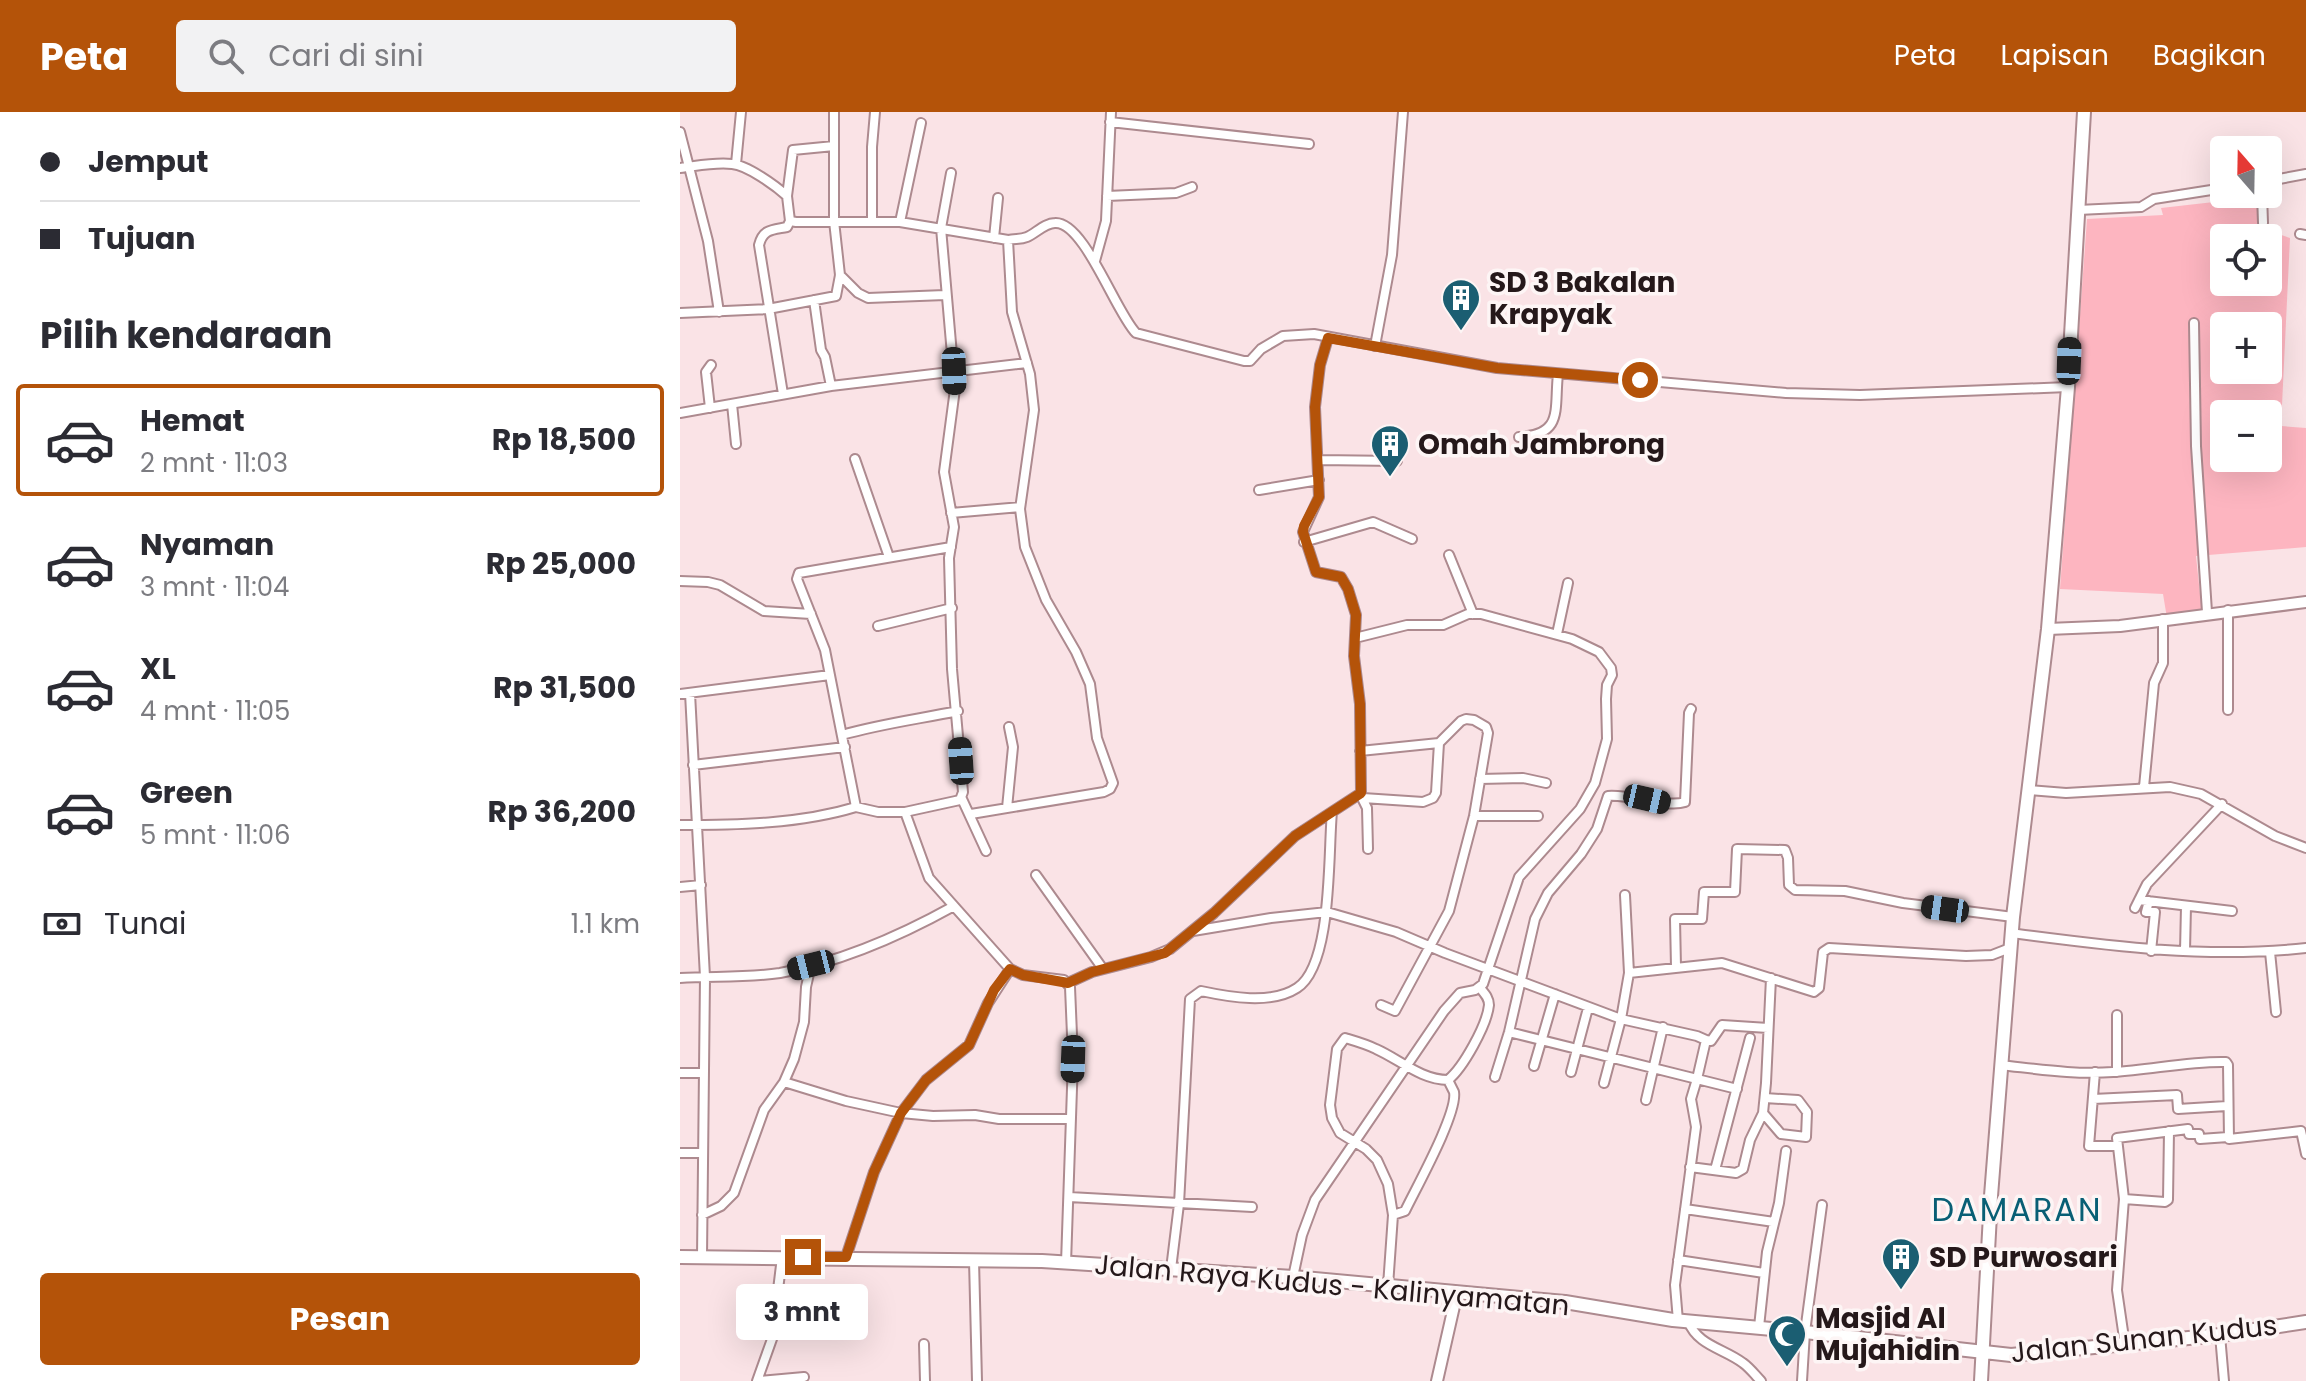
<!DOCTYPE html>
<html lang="id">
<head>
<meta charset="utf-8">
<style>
  body { margin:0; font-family:Poppins,sans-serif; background:#f2f2f3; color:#2b2b33; height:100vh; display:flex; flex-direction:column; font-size:30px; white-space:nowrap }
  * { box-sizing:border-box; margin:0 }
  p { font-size:26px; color:#7c7c81 }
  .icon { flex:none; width:44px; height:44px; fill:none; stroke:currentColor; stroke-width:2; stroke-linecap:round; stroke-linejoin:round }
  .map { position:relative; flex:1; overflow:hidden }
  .side { display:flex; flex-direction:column; background:#fff; width:680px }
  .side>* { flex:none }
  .guide { display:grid; align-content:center; height:176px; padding:0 40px; background:#fff }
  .needle { width:52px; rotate:340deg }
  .fabs { position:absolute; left:1530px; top:24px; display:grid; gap:16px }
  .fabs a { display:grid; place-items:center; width:72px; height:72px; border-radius:8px; background:#fff; box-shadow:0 8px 32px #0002; font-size:40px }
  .end { position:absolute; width:36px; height:36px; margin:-18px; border:10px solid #b45309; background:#fff; box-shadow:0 0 0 4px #fff }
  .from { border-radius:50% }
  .bubble { position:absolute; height:56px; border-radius:8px; background:#fff; box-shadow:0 8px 32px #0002; font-size:26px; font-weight:700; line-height:56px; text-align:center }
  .car { position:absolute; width:24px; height:48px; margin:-24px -12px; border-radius:10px; box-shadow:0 0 6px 2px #0007; background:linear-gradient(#222 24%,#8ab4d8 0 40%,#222 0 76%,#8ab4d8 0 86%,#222 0) }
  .guide b { display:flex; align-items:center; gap:28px; height:76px; font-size:30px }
  .guide b+b { border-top:2px solid #e1e1e2 }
  .guide i { width:20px; height:20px; background:#2b2b33 }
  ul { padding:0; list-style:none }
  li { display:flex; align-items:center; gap:24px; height:112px; margin:0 16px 12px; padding:0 24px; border:4px solid transparent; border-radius:8px }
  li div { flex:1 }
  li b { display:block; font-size:30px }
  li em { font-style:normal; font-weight:700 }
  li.selected { border-color:#b45309 }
  li>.icon { width:72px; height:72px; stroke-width:1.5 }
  h2 { padding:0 40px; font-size:36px; line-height:96px }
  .pay { display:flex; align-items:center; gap:20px; height:88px; padding:0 40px; font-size:30px }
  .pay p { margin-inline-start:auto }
  .primary-button { display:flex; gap:16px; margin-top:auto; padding:16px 40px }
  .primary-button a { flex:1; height:92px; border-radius:8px; background:#b45309; color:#fff; font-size:32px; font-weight:700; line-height:92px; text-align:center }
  header { display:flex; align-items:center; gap:48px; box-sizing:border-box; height:112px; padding:0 40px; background:#b45309; color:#fff }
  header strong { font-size:38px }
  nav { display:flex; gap:44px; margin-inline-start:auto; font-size:28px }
  .search { width:560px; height:72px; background:#f2f2f3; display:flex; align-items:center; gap:20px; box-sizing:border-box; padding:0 28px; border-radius:8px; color:#7c7c81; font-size:30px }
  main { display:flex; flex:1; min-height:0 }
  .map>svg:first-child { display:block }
  .green { fill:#fdb5c0; fill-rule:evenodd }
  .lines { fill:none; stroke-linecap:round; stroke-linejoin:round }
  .minor-casing { stroke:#ad8a8f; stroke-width:12 }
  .tertiary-casing { stroke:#ad8a8f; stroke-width:14 }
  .secondary-casing { stroke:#ad8a8f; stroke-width:16 }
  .minor { stroke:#fff; stroke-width:8 }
  .tertiary { stroke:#fff; stroke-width:10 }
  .secondary { stroke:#fff; stroke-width:12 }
  .route { stroke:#b45309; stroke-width:10 }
  .labels { text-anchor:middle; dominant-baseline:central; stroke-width:7; stroke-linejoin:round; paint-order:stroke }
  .poi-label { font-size:28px; font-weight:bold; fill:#25181a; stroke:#fdf5f5; text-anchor:start }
  .street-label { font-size:28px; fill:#25181a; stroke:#fdf5f5 }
  .quarter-label { font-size:32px; letter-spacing:2px; fill:#095f75; stroke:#fdf5f5 }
</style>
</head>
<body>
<header>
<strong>Peta</strong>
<div class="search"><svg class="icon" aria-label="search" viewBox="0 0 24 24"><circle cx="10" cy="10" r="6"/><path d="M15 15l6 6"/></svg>Cari di sini</div>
<nav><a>Peta</a><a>Lapisan</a><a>Bagikan</a></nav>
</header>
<main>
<section class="side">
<div class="guide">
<b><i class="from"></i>Jemput</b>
<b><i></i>Tujuan</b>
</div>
<h2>Pilih kendaraan</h2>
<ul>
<li class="selected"><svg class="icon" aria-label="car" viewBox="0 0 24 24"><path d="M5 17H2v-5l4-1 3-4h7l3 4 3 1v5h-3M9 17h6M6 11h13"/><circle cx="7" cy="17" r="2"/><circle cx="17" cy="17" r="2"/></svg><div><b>Hemat</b><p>2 mnt · 11:03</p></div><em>Rp 18,500</em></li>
<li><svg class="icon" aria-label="car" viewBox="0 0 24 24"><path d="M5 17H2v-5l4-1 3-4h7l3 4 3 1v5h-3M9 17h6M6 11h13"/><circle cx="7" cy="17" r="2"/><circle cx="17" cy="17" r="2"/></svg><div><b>Nyaman</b><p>3 mnt · 11:04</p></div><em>Rp 25,000</em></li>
<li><svg class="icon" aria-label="car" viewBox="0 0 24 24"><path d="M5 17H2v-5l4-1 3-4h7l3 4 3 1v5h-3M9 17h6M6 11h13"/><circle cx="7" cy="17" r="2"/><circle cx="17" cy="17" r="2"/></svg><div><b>XL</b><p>4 mnt · 11:05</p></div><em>Rp 31,500</em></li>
<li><svg class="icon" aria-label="car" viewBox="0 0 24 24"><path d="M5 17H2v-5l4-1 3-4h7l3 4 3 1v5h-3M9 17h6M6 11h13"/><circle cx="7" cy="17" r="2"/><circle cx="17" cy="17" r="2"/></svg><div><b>Green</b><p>5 mnt · 11:06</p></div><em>Rp 36,200</em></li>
</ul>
<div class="pay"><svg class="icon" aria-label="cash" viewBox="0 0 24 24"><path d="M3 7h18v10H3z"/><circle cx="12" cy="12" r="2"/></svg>Tunai<p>1.1 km</p></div>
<div class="primary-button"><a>Pesan</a></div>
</section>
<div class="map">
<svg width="1626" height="1269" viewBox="0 0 1626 1269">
  <rect width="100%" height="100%" fill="#fae3e6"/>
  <!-- green -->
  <path class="green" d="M 1578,85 L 1578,115 L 1610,126 L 1601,314 L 1626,316 L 1626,435 L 1516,444 L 1522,501 L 1487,506 L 1483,482 L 1380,477 L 1407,107 L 1483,103 L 1481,96 ZM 1544,126 L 1588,126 L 1588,170 L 1544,170 ZM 1544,214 L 1588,214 L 1588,258 L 1544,258 ZM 1544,302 L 1588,302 L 1588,346 L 1544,346 Z"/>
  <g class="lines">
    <!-- minor casing -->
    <g class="minor-casing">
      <path id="minor" d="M 430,10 L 629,32
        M 0,20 L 28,129 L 39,200
        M 56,52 L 61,0
        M 0,56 C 17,54 34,50 52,52 C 67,53 96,74 107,84 L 110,109 L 116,110 L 220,110 L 328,128 C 335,126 340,128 347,125 C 356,121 365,111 375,111 C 404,109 436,201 456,221 L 564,249 L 570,249 L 581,237 L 603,224 L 634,222 L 817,256 L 1106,281 L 1180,283 L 1388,275
        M 1588,69 L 1626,62
        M 1582,82 L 1583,111
        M 107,84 L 113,38 L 154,34
        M 427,84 L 496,81 L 512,75
        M 1398,98 L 1461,95 L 1474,87 L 1544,76
        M 192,110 L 192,35 L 195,0
        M 220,110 L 241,11
        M 1620,122 L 1626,123
        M 314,126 L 318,86
        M 415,149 L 426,109 L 431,0
        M 160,163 L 178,181 L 188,186 L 265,183
        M 134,188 L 141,238 L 145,245 L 151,274
        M 0,201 L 88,197 L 156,184 L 160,163 L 154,109 L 154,0
        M 1514,211 L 1516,334 L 1527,500
        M 695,234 L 712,143 L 723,0
        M 103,282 L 79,133 C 83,117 92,118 107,115 L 110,109
        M 52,292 L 56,332
        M 30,296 L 26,260 L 31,253
        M 0,301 L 151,274 L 347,251
        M 839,325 C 884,323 874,297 878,262
        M 175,347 L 209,445
        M 639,348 L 717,349
        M 579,378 L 639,368
        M 271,401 L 340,395
        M 624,430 L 693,410 L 732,427
        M 271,435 L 119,461 L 117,467 L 145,538 L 176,695 L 198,700 L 225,700 L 249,766 L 330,857 L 343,863 L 384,868 L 390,875 L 393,947 L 386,1151
        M 769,443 L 793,502
        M 0,469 L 28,470 L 40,473 L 84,499 L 131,502
        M 1548,498 L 1548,598
        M 198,514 L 272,496
        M 877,522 L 888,471
        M 10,581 L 25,865 L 22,1145
        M 0,582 L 150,563
        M 162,623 C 200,612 239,607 278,599
        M 680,639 L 759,631
        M 13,653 L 165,635
        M 800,667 L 843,666 L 866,671
        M 1464,675 L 1474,571 L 1483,551 L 1483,507
        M 1349,678 L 1386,681 L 1490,675 L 1521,682 L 1595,724 L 1626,736
        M 681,684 L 687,696 L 688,737
        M 683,686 L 743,690 L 753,686 L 756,681 L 759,631 L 781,609 L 786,607 L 794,608 L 806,615 L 808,621 L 794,704 L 769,799 L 715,899 L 701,893
        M 282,687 L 306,739
        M 327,696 L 333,635 L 329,615
        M 225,700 L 280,688 L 283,680 L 272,557 L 269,446 L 274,415 L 264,360 L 275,277 L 261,116 L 271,61
        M 291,702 L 424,680 L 430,677 L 433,671 L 417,626 L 410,572 L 396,540 L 366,488 L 345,435 L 340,397 L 354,298 L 350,262 L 332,200 L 328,128
        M 794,704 L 858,704
        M 0,713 C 58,713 120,712 176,695
        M 356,763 L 423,857
        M 0,775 L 21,773
        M 945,783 L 949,861
        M 1459,788 L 1552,799
        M 1469,789 L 1466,800 L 1475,800 L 1471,839
        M 1455,796 L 1467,772 L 1542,692
        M 513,819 L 591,806 L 647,800 L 716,820 L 765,841 L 941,907 L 1017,924 L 1026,928 L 1017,967 L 1057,977
        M 1331,821 C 1430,834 1526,847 1626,836
        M 1505,839 L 1506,794
        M 1590,840 L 1596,900
        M 996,855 L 995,807 L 1022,807 L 1024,780 L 1055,780 L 1057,737 L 1105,738 L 1108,746 L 1109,773 L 1115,778 L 1165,779 L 1223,791 L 1333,805
        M 0,866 C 33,864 67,866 100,861 C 161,850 220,824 274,794
        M 388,871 L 412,860 L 471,845 L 490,837 L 534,801 L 615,724 L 681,681 L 680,592 L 674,544 L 676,503 L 668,477 L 661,465 L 636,460 L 623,420 L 639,385 L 635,295 L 640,253 L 648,226
        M 829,920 L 1017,967 L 1011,987 L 1016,1015 L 995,1173 L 998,1209
        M 1026,928 L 1031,929 L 1042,913 L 1088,916
        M 1320,953 C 1358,957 1395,963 1433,960 C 1471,958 1508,949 1546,950 L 1548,953 L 1549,1027 L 1621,1019 L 1626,1042
        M 854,954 L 875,882
        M 891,960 L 908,896
        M 1415,960 L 1409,1034 L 1437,1034
        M 1437,960 L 1437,903
        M 0,961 L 23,961
        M 815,965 L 829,920 L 855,807 L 868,781 L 901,742 L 917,717 L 928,684 C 951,682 987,696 1005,690 L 1009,601 L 1011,597
        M 104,970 L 166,989 L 221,1001 L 253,1004 L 295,1003 L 319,1007 L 391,1007
        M 924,971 L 941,907 L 949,861 L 1042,851 L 1134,880 L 1139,876 L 1143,840 L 1149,836 L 1286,844 L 1312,843 L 1330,836
        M 1413,987 L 1497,983 L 1498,997 L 1547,994
        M 966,988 L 983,915
        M 1083,1001 L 1101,1022 L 1126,1025 L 1127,1000 L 1118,988 L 1085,986
        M 0,1041 L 22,1041
        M 1010,1055 L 1056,1061 L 1063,1057 L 1070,1028 L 1083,1001 L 1086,971 L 1091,866
        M 1035,1058 L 1070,926
        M 389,1085 L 572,1095
        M 1444,1087 L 1485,1090 L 1488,1088 L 1489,1019
        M 1005,1097 L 1094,1110
        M 22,1103 L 41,1094 L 54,1081 L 84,998 L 104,970 L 114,947 L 124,910 L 126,875 L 131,853
        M 713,1103 L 725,1099 C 736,1076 778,1001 774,980 C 773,978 769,970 768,968
        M 166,1145 L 194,1060 L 221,1001 L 246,968 L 289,933 L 308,891 L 330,857
        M 294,1148 L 297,1269
        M 998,1148 L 1084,1161
        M 491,1157 L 499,1092 L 510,887 L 521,879 C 549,885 591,893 617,876 C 653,853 648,740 652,700
        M 613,1165 L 622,1123 L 635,1088 L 764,899 L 780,881 L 795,878 L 803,872 L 839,765 L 900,697 L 915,671 L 927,627 L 926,587 L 927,573 L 932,563 L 931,556 L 919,540 L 892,527 L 801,502 L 788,502 L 763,513 L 727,513 L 675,526
        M 708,1174 L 713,1103 L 708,1072 L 697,1048 L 686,1037 L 660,1021 L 652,1006 L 650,993 L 657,937 L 665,926 C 675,929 686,932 696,937 C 719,947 741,968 768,968 C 783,956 807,913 809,893 C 809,886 805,882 800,876
        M 1008,1209 C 1018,1234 1043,1236 1063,1251 C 1070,1256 1075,1263 1081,1269
        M 1079,1215 L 1087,1140 L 1099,1091 L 1106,1039
        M 1540,1223 L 1544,1269
        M 244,1232 L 245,1269
        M 1445,1233 L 1437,1178 L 1444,1087 L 1437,1026 L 1508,1017 L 1509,1022 L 1519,1022 L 1520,1027 L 1548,1025
        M 77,1269 L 92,1227 L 102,1145
        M 80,1269 L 124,1265
        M 1122,1269 L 1125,1220 L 1142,1093"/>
    </g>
    <!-- tertiary casing -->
    <g class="tertiary-casing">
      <path id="tertiary" d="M 1368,517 L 1440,514 L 1626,490
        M 757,1269 L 777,1181"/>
    </g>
    <!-- secondary casing -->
    <g class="secondary-casing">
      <path id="secondary" d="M 0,1145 L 362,1149 L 613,1165 L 885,1190 L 993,1208 L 1125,1220 L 1331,1243 L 1540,1223 L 1626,1210
        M 1301,1269 L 1311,1084 L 1333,805 L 1368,517 L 1388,275 L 1404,0"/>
    </g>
    <!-- minor -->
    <use href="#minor" class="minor"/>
    <!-- tertiary -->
    <use href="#tertiary" class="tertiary"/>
    <!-- secondary -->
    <use href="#secondary" class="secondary"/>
  </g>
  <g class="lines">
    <!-- route -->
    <path class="route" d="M 123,1145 L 166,1145 L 194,1060 L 221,1001 L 246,968 L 289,933 L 314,878 L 330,857 L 343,863 L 388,871 L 412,860 L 485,841 L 534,801 L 615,724 L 681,681 L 680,592 L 674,544 L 676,503 L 668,477 L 661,465 L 636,460 L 623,420 L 624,414 L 639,385 L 635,295 L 640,253 L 648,226 L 817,256 L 960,268"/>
  </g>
  <!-- icons -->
  <defs>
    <g id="building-pin" transform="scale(2)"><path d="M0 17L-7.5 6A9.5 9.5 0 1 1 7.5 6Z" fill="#1b5e72" stroke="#fdf5f5"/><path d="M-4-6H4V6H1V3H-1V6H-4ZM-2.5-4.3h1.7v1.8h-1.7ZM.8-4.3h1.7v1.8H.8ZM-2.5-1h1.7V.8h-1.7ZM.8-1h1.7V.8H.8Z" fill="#fff"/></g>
    <g id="mosque-pin" transform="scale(2)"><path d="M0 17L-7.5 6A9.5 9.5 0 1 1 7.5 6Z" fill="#1b5e72" stroke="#fdf5f5"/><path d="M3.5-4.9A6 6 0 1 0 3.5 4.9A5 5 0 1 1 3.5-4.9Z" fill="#fff"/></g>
  </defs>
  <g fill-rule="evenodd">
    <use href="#building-pin" x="781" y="186"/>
    <use href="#building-pin" x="710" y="332"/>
    <use href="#building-pin" x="1221" y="1145"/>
    <use href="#mosque-pin" x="1107" y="1222"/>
  </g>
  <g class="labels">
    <!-- poi labels -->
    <g class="poi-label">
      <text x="809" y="170">SD 3 Bakalan<tspan x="809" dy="32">Krapyak</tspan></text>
      <text x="738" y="332">Omah Jambrong</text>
      <text x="1249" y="1145">SD Purwosari</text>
      <text x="1135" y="1206">Masjid Al<tspan x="1135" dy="32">Mujahidin</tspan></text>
    </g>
    <!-- street labels -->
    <g class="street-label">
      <text transform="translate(652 1173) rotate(5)">Jalan Raya Kudus - Kalinyamatan</text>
      <text transform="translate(1464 1227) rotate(-6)">Jalan Sunan Kudus</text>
    </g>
    <!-- quarter labels -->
    <g class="quarter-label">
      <text x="1337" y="1097">DAMARAN</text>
    </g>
  </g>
</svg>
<div class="fabs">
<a><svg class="needle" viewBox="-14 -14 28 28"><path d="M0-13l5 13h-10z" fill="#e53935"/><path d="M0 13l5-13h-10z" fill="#7c7c81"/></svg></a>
<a><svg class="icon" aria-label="locate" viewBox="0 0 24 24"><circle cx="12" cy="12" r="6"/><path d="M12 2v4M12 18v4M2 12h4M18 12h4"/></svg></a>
<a>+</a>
<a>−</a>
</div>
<i class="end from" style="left:960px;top:268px"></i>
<i class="end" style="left:123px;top:1145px"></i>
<div class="bubble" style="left:56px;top:1172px;width:132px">3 mnt</div>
<i class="car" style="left:1389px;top:249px;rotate:2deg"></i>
<i class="car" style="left:274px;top:259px;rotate:178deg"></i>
<i class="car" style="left:281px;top:649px;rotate:356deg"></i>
<i class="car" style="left:967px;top:687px;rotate:103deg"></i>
<i class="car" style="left:1265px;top:797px;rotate:278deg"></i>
<i class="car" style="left:131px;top:853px;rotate:256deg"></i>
<i class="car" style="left:393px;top:947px;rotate:182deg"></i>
</div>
</main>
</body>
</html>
